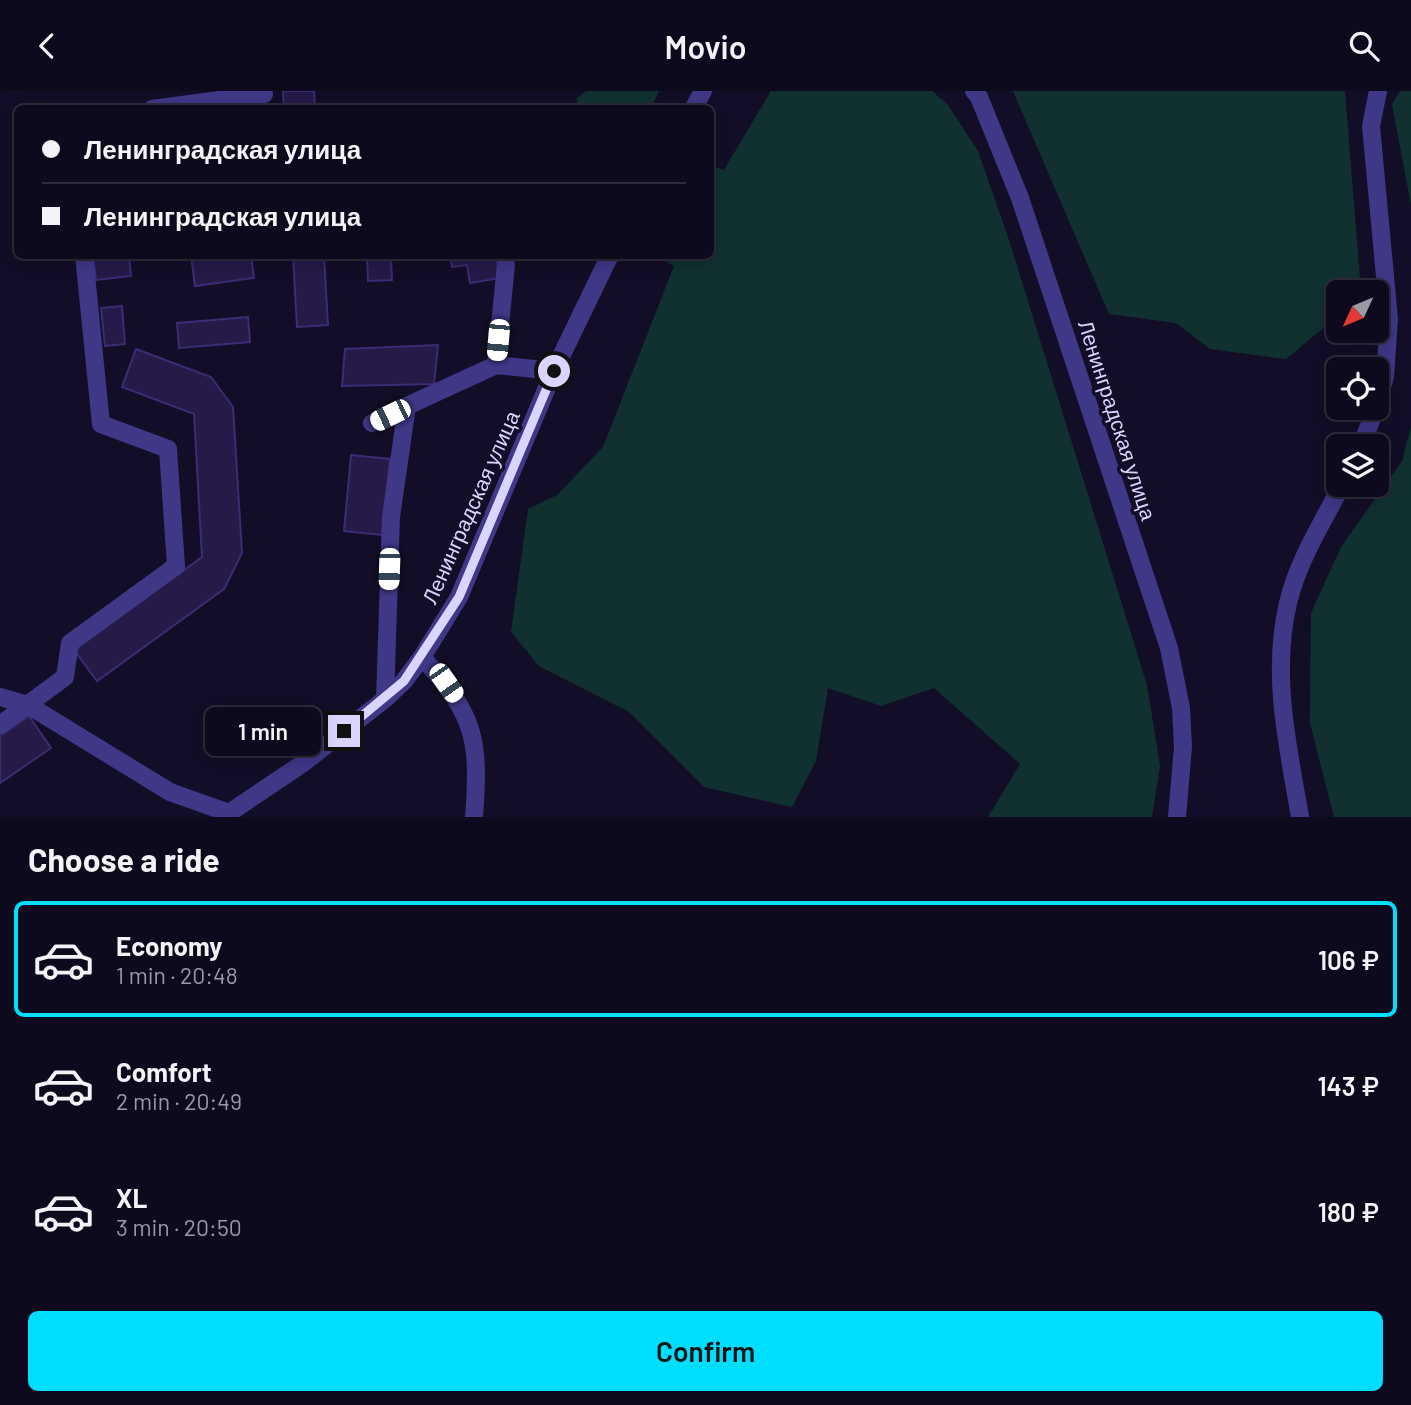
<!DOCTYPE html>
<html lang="en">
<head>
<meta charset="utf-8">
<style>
  body { margin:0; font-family:Barlow,sans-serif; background:#1c182a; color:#f1f3f6; height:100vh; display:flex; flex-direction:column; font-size:26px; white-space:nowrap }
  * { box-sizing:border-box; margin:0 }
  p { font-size:23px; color:#9b9aa4 }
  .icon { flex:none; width:38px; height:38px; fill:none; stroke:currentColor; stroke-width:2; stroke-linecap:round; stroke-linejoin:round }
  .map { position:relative; height:726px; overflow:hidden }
  .drawer { display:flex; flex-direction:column; background:#0e0a1d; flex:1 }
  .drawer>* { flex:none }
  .top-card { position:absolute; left:14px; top:14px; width:700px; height:154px; border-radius:10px; box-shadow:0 4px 18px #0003,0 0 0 2px #2e2b3b; display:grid; align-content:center; height:154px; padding:0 28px; background:#0e0a1d }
  .needle { width:46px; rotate:226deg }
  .tools { position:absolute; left:1326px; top:189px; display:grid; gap:14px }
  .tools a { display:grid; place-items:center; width:63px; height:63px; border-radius:10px; background:#0e0a1d; box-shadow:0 4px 18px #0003,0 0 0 2px #2e2b3b; font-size:35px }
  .end { position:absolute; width:32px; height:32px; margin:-16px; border:9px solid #dad4ff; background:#111; box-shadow:0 0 0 4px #111 }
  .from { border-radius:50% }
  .bubble { position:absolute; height:49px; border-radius:10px; background:#0e0a1d; box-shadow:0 4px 18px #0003,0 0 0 2px #2e2b3b; font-size:23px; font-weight:600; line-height:49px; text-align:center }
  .car { position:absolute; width:21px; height:42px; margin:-21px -10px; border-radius:9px; box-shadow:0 0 5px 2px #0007; background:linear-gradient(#fff 24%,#345 0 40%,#fff 0 76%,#345 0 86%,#fff 0) }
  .top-card b { display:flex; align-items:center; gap:24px; height:66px; font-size:26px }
  .top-card b+b { border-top:2px solid #2e2b3b }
  .top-card i { width:18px; height:18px; background:#f1f3f6 }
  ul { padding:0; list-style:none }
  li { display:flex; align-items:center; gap:21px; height:116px; margin:0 14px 10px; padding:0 14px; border:4px solid transparent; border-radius:10px }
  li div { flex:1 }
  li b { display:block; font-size:26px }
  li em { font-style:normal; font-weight:600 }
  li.active { border-color:#00deff }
  li>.icon { width:63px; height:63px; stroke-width:1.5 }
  h2 { padding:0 28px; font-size:32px; line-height:84px }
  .action { display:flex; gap:14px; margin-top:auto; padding:14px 28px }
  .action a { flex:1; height:80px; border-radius:10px; background:#00deff; color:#111; font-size:28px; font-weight:600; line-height:80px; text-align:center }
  header { display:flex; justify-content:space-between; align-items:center; height:91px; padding:0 28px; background:#0e0a1d; font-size:32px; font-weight:600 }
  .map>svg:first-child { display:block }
  .green { fill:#113131 }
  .building { fill:#251a48; stroke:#3c2b75; stroke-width:2 }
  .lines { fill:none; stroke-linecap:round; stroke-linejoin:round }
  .minor { stroke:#3e3887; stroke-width:18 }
  .route { stroke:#dad4ff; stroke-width:9 }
  .labels { text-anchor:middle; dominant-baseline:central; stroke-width:7; stroke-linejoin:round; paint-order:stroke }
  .street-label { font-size:21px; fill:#dad4ff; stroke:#130e27 }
</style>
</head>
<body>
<header><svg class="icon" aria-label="back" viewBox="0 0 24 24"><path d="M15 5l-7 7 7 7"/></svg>Movio<svg class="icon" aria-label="search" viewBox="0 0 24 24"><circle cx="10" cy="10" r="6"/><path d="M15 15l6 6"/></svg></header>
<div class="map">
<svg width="1411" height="726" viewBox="0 0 1411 726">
  <rect width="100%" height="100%" fill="#130e27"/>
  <!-- green -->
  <path class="green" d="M 586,0 L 659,0 L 651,17 L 577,17 L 577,7 Z
    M 771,0 L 932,0 L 948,14 L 978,60 L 1009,149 L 1147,594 L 1160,675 L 1152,726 L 988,726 L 1020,673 L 934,597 L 881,615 L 828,597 L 816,670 L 792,716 L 704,696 L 629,621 L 539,575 L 511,541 L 528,418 L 557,404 L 603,356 L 674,175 L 659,165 L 710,164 L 711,75 L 724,79 Z
    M 1013,0 L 1345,0 L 1361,201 L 1339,201 L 1339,224 L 1286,268 L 1210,258 L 1176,232 L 1109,223 Z
    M 1400,0 L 1411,0 L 1411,114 L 1392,13 Z
    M 1411,336 L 1411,726 L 1334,726 L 1310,632 L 1311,522 L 1341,456 L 1402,370 Z"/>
  <!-- building -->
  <path class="building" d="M 283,0 L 314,0 L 315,18 L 284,18 Z
    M 93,164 L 129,164 L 131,185 L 96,189 Z
    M 191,164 L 251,164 L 254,187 L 195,195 Z
    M 293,164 L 324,164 L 328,234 L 297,236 Z
    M 367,164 L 391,164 L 392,189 L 368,190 Z
    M 450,164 L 528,164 L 528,165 L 497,170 L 500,187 L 470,192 L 467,174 L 452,176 Z
    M 122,215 L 125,253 L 105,255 L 101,217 Z
    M 248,226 L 250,251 L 179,257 L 177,232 Z
    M 438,254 L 434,293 L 342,295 L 345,258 Z
    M 136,258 L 211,286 L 233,316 L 242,462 L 224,498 L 97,590 L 74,559 L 202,466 L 194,323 L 122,296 Z
    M 351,364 L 390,368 L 382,444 L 344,440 Z
    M 29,625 L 51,657 L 0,692 L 0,645 Z"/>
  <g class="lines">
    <!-- minor -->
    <path class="minor" d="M 974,0 L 979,6 L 1020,107 L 1169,557 L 1181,617 L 1183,656 L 1177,726
      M 152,18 L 264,3
      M 693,18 L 703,0
      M 496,274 L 554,280
      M 1377,313 L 1385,286 L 1389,228 L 1371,35 L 1378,0
      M 372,332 L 407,315
      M 1361,355 L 1376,317
      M 422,566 C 475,625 480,647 474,726
      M 0,606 L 28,614 L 170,701 L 229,722
      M 385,608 L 391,426 L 407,315 L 496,274 L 506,174
      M 0,634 L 65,586 L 70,552 L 176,475 L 168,358 L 101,333 L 84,164
      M 223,726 L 302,673 L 385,608 L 404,590 L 422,566 L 459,506 L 554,280 L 610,164
      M 1300,726 C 1288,655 1271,584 1288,512 C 1298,470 1322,432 1342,394"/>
  </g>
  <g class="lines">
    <!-- route -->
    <path class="route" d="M 344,640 L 404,590 L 459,506 L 554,280"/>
  </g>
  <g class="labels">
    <!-- street labels -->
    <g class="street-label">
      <text transform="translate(1118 329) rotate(72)">Ленинградская улица</text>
      <text transform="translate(470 416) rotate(-66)">Ленинградская улица</text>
    </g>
  </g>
</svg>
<div class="tools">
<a><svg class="needle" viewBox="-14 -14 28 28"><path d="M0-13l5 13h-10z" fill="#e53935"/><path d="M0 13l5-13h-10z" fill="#9b9aa4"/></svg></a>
<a><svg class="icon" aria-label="locate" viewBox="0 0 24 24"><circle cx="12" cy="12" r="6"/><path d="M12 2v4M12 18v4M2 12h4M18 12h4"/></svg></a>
<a><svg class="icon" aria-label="layers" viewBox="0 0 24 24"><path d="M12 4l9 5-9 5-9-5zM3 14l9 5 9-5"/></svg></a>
</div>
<i class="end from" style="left:554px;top:280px"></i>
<i class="end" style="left:344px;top:640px"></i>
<div class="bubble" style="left:205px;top:616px;width:116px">1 min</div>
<i class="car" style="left:498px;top:249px;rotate:185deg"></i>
<i class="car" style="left:390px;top:324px;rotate:244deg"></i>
<i class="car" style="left:389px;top:478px;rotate:182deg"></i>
<i class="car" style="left:446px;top:592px;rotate:145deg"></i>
<div class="top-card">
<b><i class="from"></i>Ленинградская улица</b>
<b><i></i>Ленинградская улица</b>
</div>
</div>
<section class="drawer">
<h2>Choose a ride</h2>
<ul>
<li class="active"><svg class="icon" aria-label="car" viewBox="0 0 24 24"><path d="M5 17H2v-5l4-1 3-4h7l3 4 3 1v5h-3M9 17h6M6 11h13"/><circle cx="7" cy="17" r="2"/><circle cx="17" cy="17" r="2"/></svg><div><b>Economy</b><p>1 min · 20:48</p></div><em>106 ₽</em></li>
<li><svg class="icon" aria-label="car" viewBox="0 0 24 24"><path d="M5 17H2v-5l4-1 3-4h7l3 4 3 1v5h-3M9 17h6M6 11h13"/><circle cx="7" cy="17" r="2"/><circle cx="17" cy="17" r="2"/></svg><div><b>Comfort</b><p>2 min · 20:49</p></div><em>143 ₽</em></li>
<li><svg class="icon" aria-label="car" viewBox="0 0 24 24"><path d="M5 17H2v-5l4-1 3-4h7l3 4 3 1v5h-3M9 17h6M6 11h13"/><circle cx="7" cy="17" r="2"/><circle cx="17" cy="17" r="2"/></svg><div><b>XL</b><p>3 min · 20:50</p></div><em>180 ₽</em></li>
</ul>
<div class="action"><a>Confirm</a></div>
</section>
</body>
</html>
